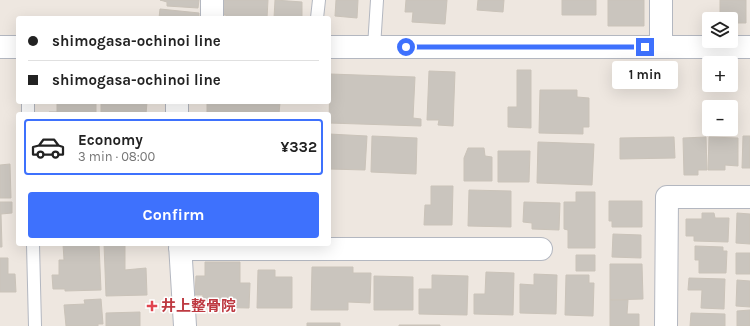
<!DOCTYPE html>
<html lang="en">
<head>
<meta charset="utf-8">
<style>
  body { margin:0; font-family:Karla,"Noto Sans JP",sans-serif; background:#f6f6f6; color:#222; height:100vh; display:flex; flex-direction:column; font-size:15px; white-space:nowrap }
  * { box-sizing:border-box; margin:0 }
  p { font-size:13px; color:#767676 }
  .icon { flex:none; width:22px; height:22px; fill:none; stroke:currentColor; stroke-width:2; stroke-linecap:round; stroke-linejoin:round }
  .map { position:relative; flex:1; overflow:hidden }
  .panel { position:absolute; left:16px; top:112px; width:315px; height:134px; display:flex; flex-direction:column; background:#fff; border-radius:4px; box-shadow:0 4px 16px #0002 }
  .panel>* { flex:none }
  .top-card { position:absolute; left:16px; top:16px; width:315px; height:88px; border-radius:4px; box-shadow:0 4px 16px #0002; display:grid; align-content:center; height:88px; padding:0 12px; background:#fff }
  .tools { position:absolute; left:702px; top:12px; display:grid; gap:8px }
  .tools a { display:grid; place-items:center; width:36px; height:36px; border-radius:4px; background:#fff; box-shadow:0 4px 16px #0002; font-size:20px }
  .end { position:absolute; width:18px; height:18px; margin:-9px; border:5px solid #3e71fd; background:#fff; box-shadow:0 0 0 2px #fff }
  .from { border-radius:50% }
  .bubble { position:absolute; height:28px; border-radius:4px; background:#fff; box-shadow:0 4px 16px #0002; font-size:13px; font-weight:700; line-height:28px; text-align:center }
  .top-card b { display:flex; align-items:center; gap:14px; height:38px; font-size:15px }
  .top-card b+b { border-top:1px solid #e0e0e0 }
  .top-card i { width:10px; height:10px; background:#222 }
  ul { padding:7px 0 0; list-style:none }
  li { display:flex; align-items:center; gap:12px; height:56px; margin:0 8px 6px; padding:0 4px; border:2px solid transparent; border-radius:4px }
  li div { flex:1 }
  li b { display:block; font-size:15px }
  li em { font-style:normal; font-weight:700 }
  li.on { border-color:#3e71fd }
  li>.icon { width:36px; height:36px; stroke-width:1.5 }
  .cta { display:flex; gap:8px; margin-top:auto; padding:8px 12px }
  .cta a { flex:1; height:46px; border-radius:4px; background:#3e71fd; color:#fff; font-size:16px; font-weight:700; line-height:46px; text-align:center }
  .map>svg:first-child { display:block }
  .building { fill:#cac5be; stroke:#cac3b9 }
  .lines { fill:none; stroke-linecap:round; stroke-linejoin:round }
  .lane-casing { stroke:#b3b7c0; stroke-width:14 }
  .street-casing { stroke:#b3b7c0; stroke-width:24 }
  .secondary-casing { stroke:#b3b7c0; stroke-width:24 }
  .lane { stroke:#fff; stroke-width:12 }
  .street { stroke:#fff; stroke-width:22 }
  .secondary { stroke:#fff; stroke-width:22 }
  .route { stroke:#3e71fd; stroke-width:5 }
  .health-dot { fill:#e0444e; stroke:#fff; stroke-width:1.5 }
  .labels { text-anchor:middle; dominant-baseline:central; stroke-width:3; stroke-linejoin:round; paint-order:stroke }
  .health-label { font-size:15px; font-weight:bold; fill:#be3a42; stroke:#fff; text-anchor:start }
</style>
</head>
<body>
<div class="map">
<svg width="750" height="326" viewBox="0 0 750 326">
  <rect width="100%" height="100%" fill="#eee7e0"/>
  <!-- building -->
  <path class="building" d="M 160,0 L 199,0 L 198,8 L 167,6 L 167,2 Z
    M 222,0 L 268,0 L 267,18 L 226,18 L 226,15 L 221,15 Z
    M 275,0 L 302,2 L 302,18 L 274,18 Z
    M 336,0 L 358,0 L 357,18 L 335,16 Z
    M 406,0 L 447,0 L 445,24 L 412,22 L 413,12 L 405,12 Z
    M 478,0 L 504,0 L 503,12 L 477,10 Z
    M 562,0 L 596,0 L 596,15 L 562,15 Z
    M 608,0 L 644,0 L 644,26 L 608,26 Z
    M 720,0 L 746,0 L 746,23 L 731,23 L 731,19 L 720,19 Z
    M 160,9 L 199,13 L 199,18 L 159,18 Z
    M 517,70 L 531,70 L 531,128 L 508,127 L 508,107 L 517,107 Z
    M 429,71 L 455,72 L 453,126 L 438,125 L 439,120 L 427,120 Z
    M 330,74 L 415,77 L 413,118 L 421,119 L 421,126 L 329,123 Z
    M 540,90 L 577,90 L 577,97 L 589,98 L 589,127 L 583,127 L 583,134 L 539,133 Z
    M 57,102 L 96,102 L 96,114 L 49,114 L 49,112 L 57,112 Z
    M 101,102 L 147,102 L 146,114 L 101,114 Z
    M 207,102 L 280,102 L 279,114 L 207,114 Z
    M 329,134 L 367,136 L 365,170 L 329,169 Z
    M 372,136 L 417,138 L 416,174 L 371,172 Z
    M 743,136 L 750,136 L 750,168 L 742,168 Z
    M 674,137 L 675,158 L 620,159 L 620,138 Z
    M 706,137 L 707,170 L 698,170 L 698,175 L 684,175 L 683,138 Z
    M 709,137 L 738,138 L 738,166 L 725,165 L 725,170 L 708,170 Z
    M 538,142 L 594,144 L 592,185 L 537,183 Z
    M 468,148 L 484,148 L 485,156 L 492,157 L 492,181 L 464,181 L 464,158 Z
    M 498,151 L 530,151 L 529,182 L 498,182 Z
    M 10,164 L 11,198 L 0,198 L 0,165 Z
    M 431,186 L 453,186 L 452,225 L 424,225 L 425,205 L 431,205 Z
    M 469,190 L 511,191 L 511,227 L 468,226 Z
    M 576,192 L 595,192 L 595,248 L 568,248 L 568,230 L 564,229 L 564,202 L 576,202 Z
    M 609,201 L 642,201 L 642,227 L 612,227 L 612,221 L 609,221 Z
    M 0,202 L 12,202 L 12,213 L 1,214 L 2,247 L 0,247 Z
    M 524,202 L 560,203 L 559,230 L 532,229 L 532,223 L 523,222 Z
    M 702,213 L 714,213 L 715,218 L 729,218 L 728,242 L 694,241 L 694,236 L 686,236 L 686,219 L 702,219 Z
    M 737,213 L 750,214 L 750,244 L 736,243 Z
    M 613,234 L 641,235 L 641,258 L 612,257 Z
    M 63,244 L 99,244 L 101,290 L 65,291 L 65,289 L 53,289 L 52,275 L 59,275 L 59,260 L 64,260 Z
    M 104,244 L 125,244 L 125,270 L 146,268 L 147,295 L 106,296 Z
    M 695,246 L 723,247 L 723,251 L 727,251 L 726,273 L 699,273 L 699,260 L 695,260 Z
    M 736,253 L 750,253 L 750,274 L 736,274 Z
    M 576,255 L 595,255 L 595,271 L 576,271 Z
    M 0,258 L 8,258 L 8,274 L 15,274 L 16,292 L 0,292 Z
    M 205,262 L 240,262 L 240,283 L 250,283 L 249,308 L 202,307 L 203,295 L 195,295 L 196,276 L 205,276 Z
    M 610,264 L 642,264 L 643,299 L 610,300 Z
    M 312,267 L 353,267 L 353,273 L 371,273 L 370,303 L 348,302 L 348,310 L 311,310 Z
    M 258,270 L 275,270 L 275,277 L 292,277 L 292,308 L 257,308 Z
    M 486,272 L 514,273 L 513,315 L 474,314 L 474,294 L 485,294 Z
    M 534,274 L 557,275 L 556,314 L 520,313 L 520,284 L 534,285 Z
    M 432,275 L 468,276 L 467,315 L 419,314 L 419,289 L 432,289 Z
    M 566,275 L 589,275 L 589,283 L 594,283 L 593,316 L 565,315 Z
    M 374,276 L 413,277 L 413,310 L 374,310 Z
    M 689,278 L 725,279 L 724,309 L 701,308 L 702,290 L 688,290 Z
    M 737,280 L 750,281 L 750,307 L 736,306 Z
    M 101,299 L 103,324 L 98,324 L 98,326 L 66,326 L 64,305 L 85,304 L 84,300 Z
    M 610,300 L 628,300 L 627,314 L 639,314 L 639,326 L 610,326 Z
    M 750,310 L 750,326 L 737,326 L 737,311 Z
    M 140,312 L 140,326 L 106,326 L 106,313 Z
    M 691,313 L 725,314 L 725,326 L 690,326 Z
    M 307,323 L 340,323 L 340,326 L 307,326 Z
    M 399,325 L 440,325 L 440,326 L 399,326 Z"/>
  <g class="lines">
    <!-- lane casing -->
    <g class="lane-casing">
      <path id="lane" d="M 317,18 L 319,0
        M 374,47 L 377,0
        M 28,102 L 28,114
        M 33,244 L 35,326"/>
    </g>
    <!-- street casing -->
    <g class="street-casing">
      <path id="street" d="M 661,0 L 661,47
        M 212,18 L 212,0
        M 177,102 L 177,114
        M 180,244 L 185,326
        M 180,249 L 541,249
        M 666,326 L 667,197 L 750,197"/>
    </g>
    <!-- secondary casing -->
    <g class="secondary-casing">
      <path id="secondary" d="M 0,47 L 18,47
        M 329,47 L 750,47"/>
    </g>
    <!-- lane -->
    <use href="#lane" class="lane"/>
    <!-- street -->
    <use href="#street" class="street"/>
    <!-- secondary -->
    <use href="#secondary" class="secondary"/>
  </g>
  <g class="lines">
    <!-- route -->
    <path class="route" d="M 406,47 L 645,47"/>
  </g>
  <!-- markers -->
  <path class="health-dot" d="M150 300h4v4h4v4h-4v4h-4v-4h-4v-4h4z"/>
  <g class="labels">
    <!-- health labels -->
    <g class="health-label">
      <text x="161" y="306">井上整骨院</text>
    </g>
  </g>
</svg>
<div class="tools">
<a><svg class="icon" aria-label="layers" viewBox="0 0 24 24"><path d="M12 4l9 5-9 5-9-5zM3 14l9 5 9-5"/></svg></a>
<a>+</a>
<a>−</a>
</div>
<i class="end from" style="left:406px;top:47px"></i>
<i class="end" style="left:645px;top:47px"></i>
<div class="bubble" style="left:612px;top:61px;width:66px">1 min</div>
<div class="top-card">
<b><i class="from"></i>shimogasa-ochinoi line</b>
<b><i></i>shimogasa-ochinoi line</b>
</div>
<section class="panel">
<ul>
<li class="on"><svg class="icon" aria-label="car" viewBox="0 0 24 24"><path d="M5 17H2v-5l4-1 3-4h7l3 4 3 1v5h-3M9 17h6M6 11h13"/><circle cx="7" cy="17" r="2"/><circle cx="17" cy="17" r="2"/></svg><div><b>Economy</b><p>3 min · 08:00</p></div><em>¥332</em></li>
</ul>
<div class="cta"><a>Confirm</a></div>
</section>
</div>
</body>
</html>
